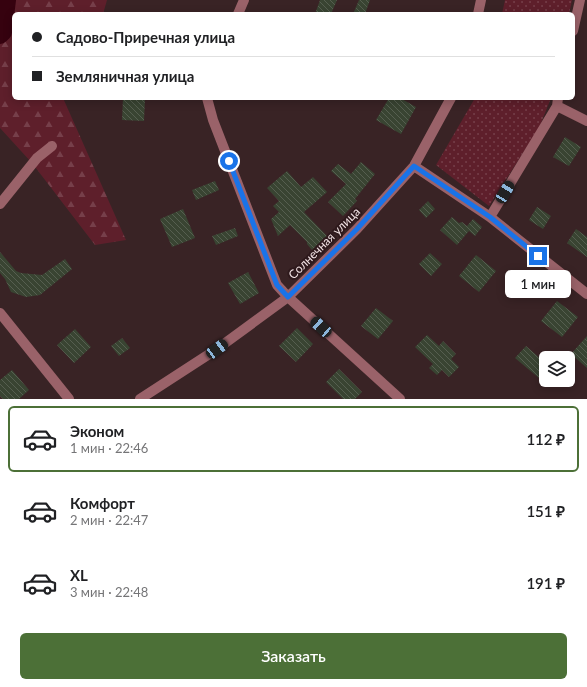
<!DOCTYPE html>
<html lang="ru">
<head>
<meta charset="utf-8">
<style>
  body { margin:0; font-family:Lato,sans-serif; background:#f2f2f2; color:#202124; height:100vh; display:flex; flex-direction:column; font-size:15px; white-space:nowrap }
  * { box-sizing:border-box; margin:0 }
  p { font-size:13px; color:#757577 }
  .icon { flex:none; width:22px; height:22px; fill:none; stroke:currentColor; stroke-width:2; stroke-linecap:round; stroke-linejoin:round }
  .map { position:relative; height:399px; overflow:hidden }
  .panel { display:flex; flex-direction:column; background:#fff; flex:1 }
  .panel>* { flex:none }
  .guide { position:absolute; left:12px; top:12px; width:563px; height:88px; border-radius:6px; box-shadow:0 2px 10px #0003; display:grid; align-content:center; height:88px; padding:0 20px; background:#fff }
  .fabs { position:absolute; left:539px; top:351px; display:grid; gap:8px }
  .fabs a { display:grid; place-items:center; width:36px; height:36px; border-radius:6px; background:#fff; box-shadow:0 2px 10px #0003; font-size:20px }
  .end { position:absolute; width:18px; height:18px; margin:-9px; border:5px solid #1a73e8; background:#fff; box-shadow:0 0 0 2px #fff }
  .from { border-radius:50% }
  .bubble { position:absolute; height:28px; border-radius:6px; background:#fff; box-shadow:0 2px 10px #0003; font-size:13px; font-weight:600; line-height:28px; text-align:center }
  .car { position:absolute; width:12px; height:24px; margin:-12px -6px; border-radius:5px; box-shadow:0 0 3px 1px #0007; background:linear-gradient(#222 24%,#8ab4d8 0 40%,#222 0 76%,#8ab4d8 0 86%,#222 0) }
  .guide b { display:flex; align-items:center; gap:14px; height:38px; font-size:15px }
  .guide b+b { border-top:1px solid #e0e0e0 }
  .guide i { width:10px; height:10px; background:#202124 }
  ul { padding:7px 0 0; list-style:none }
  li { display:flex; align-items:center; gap:12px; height:66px; margin:0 8px 6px; padding:0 12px; border:2px solid transparent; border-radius:6px }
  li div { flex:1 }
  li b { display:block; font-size:15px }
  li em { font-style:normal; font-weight:600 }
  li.active { border-color:#4c7037 }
  li>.icon { width:36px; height:36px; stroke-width:1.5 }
  .primary-button { display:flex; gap:8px; margin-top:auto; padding:8px 20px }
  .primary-button a { flex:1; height:46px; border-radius:6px; background:#4c7037; color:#fff; font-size:16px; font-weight:600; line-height:46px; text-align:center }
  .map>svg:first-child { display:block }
  .green { fill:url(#green-dots) }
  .forest { fill:url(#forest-firs) }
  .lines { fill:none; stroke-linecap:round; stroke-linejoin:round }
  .river { stroke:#36020f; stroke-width:18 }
  .building { fill:url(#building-back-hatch) }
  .minor { stroke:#9a6269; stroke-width:10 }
  .route { stroke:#1a73e8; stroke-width:5 }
  .labels { text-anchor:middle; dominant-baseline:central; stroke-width:4; stroke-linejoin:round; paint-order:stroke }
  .street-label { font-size:12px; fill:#f3e3e5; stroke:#2e191c }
</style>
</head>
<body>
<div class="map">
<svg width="587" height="399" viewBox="0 0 587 399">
  <defs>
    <pattern id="green-dots" width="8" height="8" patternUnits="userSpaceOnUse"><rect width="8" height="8" fill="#5e1f2b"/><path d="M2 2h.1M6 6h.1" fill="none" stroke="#763f4a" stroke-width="1.8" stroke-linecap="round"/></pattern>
    <pattern id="forest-firs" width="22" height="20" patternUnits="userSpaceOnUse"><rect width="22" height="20" fill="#5e1f2b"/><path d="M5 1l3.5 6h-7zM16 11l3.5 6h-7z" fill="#763f4a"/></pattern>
    <pattern id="building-back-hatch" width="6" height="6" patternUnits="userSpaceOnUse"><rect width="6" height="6" fill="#394432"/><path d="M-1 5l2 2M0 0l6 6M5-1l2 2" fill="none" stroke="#565f50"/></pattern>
  </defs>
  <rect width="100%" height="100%" fill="#392325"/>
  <!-- green -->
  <path class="green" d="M 505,0 L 572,0 L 569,14 L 502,14 Z
    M 475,98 L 551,98 L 539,128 L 489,206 L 436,165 Z"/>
  <!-- forest -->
  <path class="forest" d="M 0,0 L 107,0 L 103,14 L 14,14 L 14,98 L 63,98 L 126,240 L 95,245 L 32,163 L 0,128 Z"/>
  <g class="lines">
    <!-- river -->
    <path class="river" d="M 0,35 L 3,32 L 7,0"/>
  </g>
  <!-- building -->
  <path class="building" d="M 320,0 L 337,0 L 331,14 L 315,14 Z
    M 359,0 L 370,0 L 365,14 L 353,14 Z
    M 123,98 L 145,98 L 144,121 L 122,120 Z
    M 389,98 L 400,98 L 416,107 L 401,134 L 376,120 Z
    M 565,137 L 581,147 L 569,166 L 553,157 Z
    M 361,162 L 375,174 L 355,199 L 357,201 L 343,216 L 328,202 L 346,184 L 331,171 L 338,164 L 351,174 Z
    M 287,171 L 301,187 L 313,177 L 327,192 L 304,212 L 327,236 L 312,250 L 307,244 L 307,242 L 290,225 L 278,236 L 271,219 L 279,212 L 273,206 L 279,201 L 267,188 Z
    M 215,181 L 219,190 L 196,200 L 192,190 Z
    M 428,201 L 435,209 L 426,218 L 419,210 Z
    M 537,207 L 551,216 L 543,229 L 529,220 Z
    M 183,209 L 195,238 L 172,247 L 160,219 Z
    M 452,217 L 459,223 L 462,222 L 467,226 L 473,219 L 482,227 L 475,236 L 469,231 L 457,245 L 440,230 Z
    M 235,228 L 238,236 L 216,245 L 212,236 Z
    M 576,229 L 587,237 L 587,257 L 567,243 Z
    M 0,252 L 16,271 L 21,273 L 42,275 L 65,259 L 72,269 L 40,295 L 26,297 L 11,292 L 5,279 L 0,273 Z
    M 430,253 L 442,264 L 431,276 L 419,264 Z
    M 476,255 L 496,271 L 479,292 L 459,276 Z
    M 248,272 L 259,293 L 240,304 L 228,283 Z
    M 557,301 L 578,317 L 562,337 L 541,321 Z
    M 376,308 L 393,321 L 378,339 L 361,326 Z
    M 297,328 L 313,344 L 296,362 L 279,346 Z
    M 75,329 L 91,347 L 74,363 L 57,345 Z
    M 427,335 L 439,346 L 443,341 L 456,354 L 451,359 L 459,367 L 449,377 L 442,370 L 437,375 L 429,368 L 433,364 L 415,347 Z
    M 587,336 L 587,368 L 571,354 Z
    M 122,338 L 130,348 L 119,356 L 111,346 Z
    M 526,346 L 541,359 L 539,361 L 546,367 L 546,384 L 515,358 Z
    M 339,369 L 362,392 L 355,399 L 343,399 L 326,382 Z
    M 12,370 L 29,390 L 19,399 L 3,399 L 0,396 L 0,380 Z"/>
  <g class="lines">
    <!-- minor -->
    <path class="minor" d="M 238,14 L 244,0
      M 478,14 L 481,0
      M 573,31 L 580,0
      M 207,98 L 213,120 L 277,285 L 288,297 L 400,399
      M 557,106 L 587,121
      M 414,166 L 490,217 L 587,294
      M 0,204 L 37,158 L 52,146
      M 490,217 L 557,106 L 558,98
      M 0,313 L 69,399
      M 140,399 L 217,349 L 288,297 L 357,229 L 414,166 L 451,98"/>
  </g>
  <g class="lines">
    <!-- route -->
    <path class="route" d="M 229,161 L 277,285 L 288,297 L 357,229 L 414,166 L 490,217 L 538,256"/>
  </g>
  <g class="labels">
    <!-- street labels -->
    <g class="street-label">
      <text transform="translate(324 243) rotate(-45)">Солнечная улица</text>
    </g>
  </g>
</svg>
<div class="fabs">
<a><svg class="icon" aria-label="layers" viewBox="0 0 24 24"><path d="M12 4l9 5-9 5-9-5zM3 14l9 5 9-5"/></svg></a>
</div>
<i class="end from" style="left:229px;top:161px"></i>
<i class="end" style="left:538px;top:256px"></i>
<div class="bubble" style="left:505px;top:270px;width:66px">1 мин</div>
<i class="car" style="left:505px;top:192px;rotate:31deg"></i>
<i class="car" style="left:321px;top:327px;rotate:312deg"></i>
<i class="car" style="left:217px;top:349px;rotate:54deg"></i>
<div class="guide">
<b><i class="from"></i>Садово-Приречная улица</b>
<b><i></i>Земляничная улица</b>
</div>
</div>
<section class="panel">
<ul>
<li class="active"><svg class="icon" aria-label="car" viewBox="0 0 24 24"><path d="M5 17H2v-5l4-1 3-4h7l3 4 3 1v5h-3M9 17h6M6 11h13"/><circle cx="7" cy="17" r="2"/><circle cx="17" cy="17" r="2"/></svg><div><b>Эконом</b><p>1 мин · 22:46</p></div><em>112 ₽</em></li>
<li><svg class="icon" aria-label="car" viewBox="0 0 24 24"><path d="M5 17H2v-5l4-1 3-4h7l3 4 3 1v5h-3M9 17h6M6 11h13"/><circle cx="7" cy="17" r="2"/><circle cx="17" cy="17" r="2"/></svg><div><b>Комфорт</b><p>2 мин · 22:47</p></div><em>151 ₽</em></li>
<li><svg class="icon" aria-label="car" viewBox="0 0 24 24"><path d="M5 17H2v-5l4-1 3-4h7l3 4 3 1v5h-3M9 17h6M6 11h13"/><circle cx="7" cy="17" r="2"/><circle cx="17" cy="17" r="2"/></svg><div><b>XL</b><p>3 мин · 22:48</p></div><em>191 ₽</em></li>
</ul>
<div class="primary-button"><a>Заказать</a></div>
</section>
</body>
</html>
